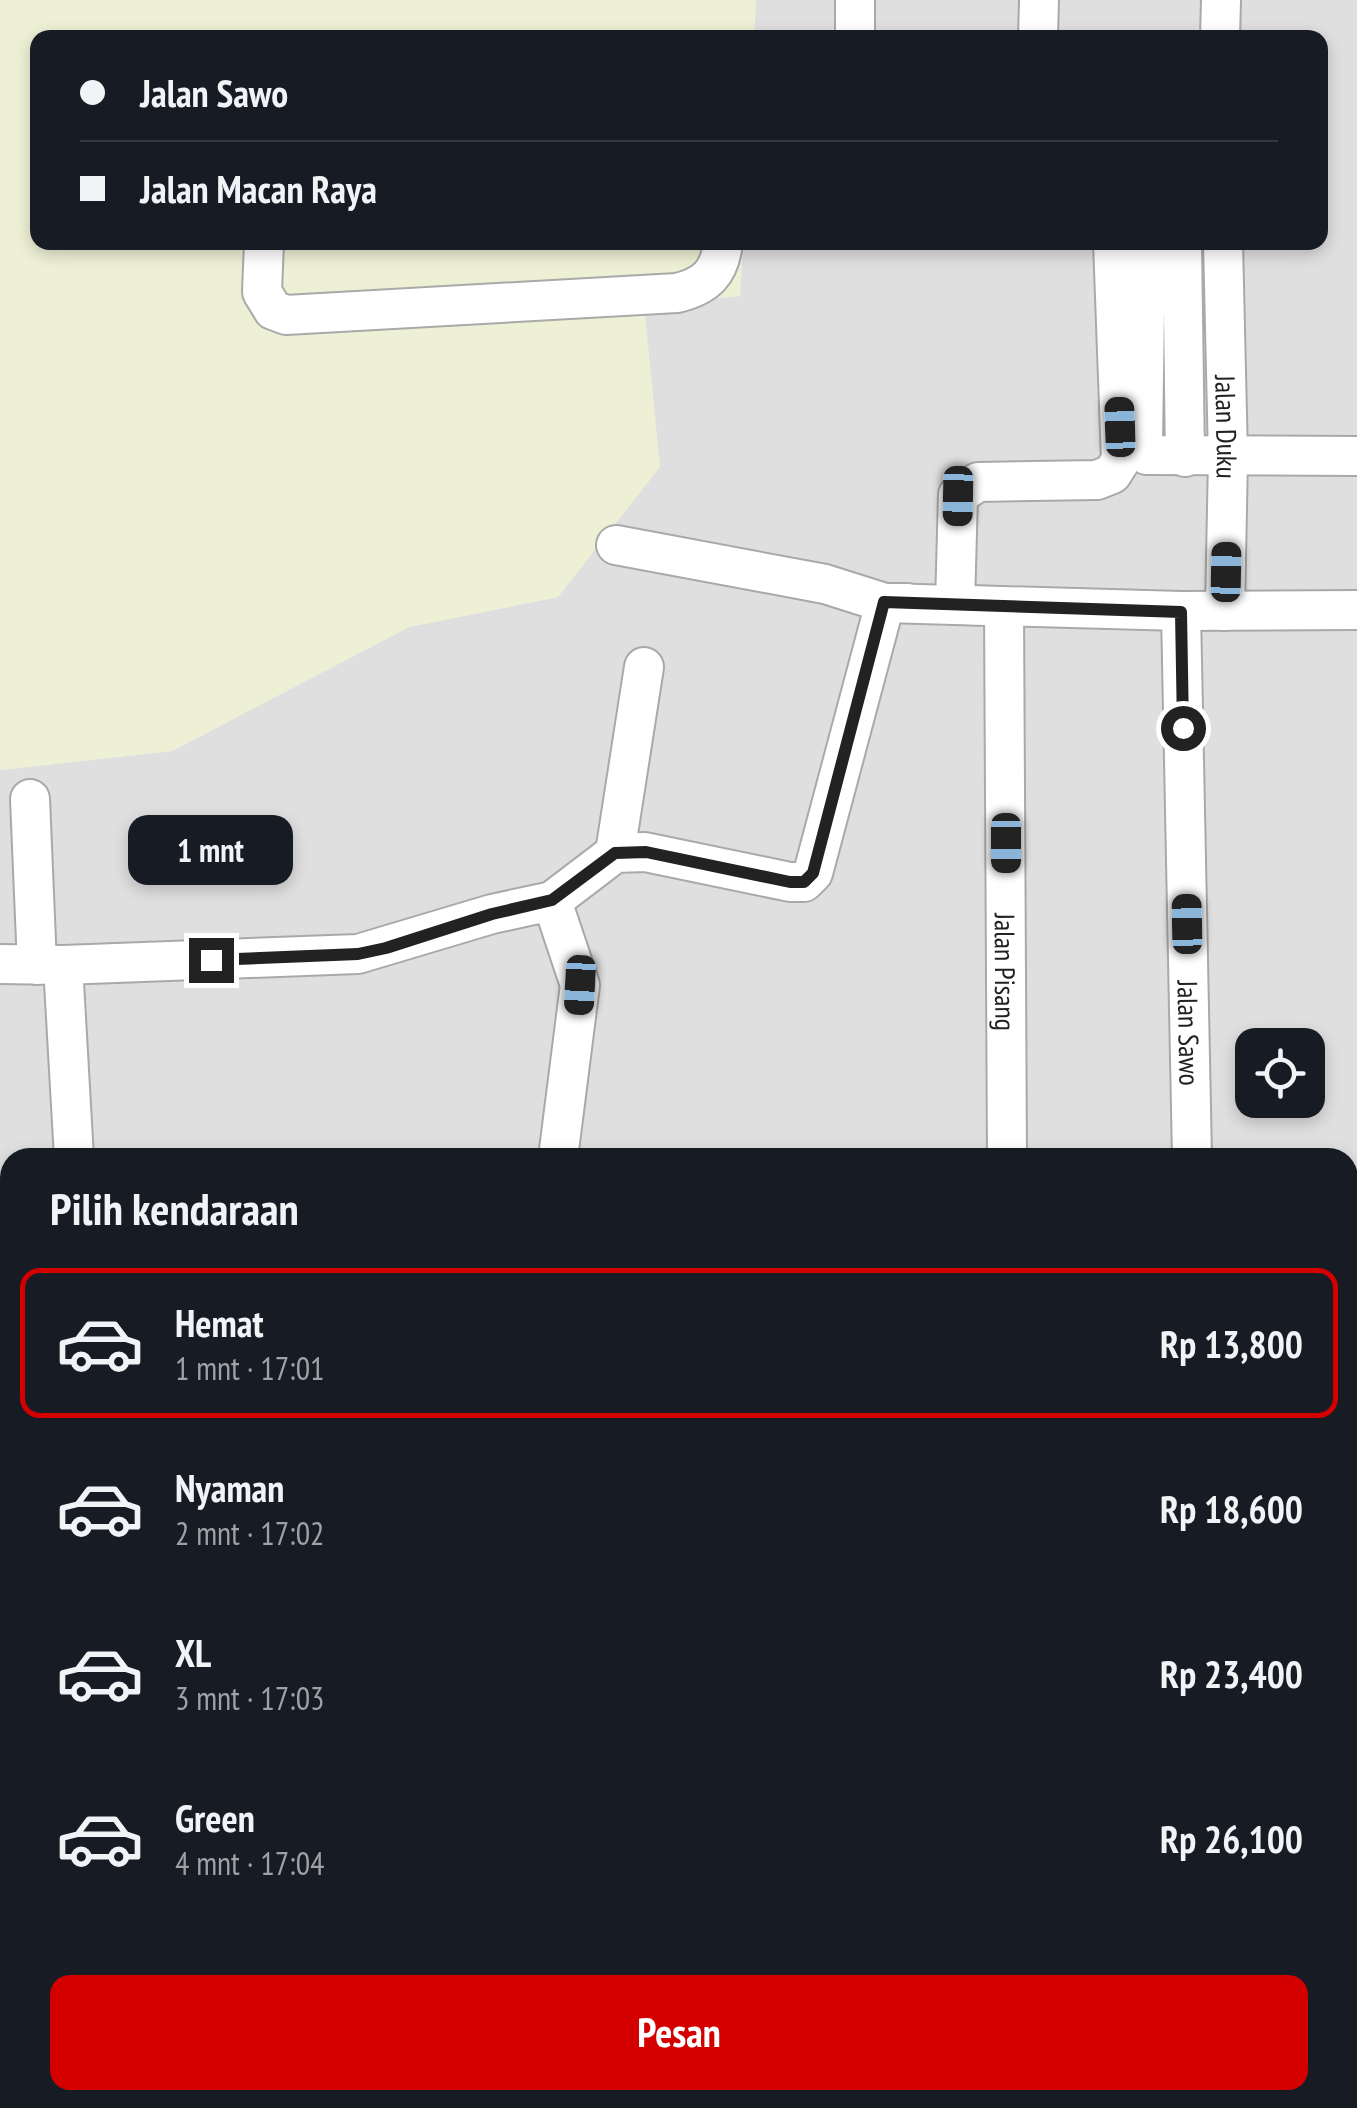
<!DOCTYPE html>
<html lang="id">
<head>
<meta charset="utf-8">
<style>
  body { margin:0; font-family:"PT Sans Narrow",sans-serif; background:#242831; color:#f1f3f6; height:100vh; display:flex; flex-direction:column; font-size:38px; white-space:nowrap }
  * { box-sizing:border-box; margin:0 }
  p { font-size:32px; color:#9ea1a6 }
  .icon { flex:none; width:55px; height:55px; fill:none; stroke:currentColor; stroke-width:2; stroke-linecap:round; stroke-linejoin:round }
  .map { position:relative; flex:1; overflow:hidden }
  .details { position:absolute; left:0px; top:1148px; width:1358px; height:962px; display:flex; flex-direction:column; background:#171b24; border-radius:30px 30px 0 0; box-shadow:0 5px 15px #0003 }
  .details>* { flex:none }
  .guide { position:absolute; left:30px; top:30px; width:1298px; height:220px; border-radius:20px; box-shadow:0 5px 15px #0003; display:grid; align-content:center; height:220px; padding:0 50px; background:#171b24 }
  .buttons { position:absolute; left:1235px; top:1028px; display:grid; gap:20px }
  .buttons a { display:grid; place-items:center; width:90px; height:90px; border-radius:20px; background:#171b24; box-shadow:0 5px 15px #0003; font-size:50px }
  .end { position:absolute; width:45px; height:45px; margin:-22px; border:12px solid #222; background:#fff; box-shadow:0 0 0 5px #fff }
  .from { border-radius:50% }
  .bubble { position:absolute; height:70px; border-radius:20px; background:#171b24; box-shadow:0 5px 15px #0003; font-size:32px; font-weight:700; line-height:70px; text-align:center }
  .car { position:absolute; width:30px; height:60px; margin:-30px -15px; border-radius:12px; box-shadow:0 0 8px 2px #0007; background:linear-gradient(#222 24%,#8ab4d8 0 40%,#222 0 76%,#8ab4d8 0 86%,#222 0) }
  .guide b { display:flex; align-items:center; gap:35px; height:95px; font-size:38px }
  .guide b+b { border-top:2px solid #363941 }
  .guide i { width:25px; height:25px; background:#f1f3f6 }
  ul { padding:0; list-style:none }
  li { display:flex; align-items:center; gap:30px; height:150px; margin:0 20px 15px; padding:0 30px; border:5px solid transparent; border-radius:20px }
  li div { flex:1 }
  li b { display:block; font-size:38px }
  li em { font-style:normal; font-weight:700 }
  li.active { border-color:#d40000 }
  li>.icon { width:90px; height:90px; stroke-width:1.5 }
  h2 { padding:0 50px; font-size:45px; line-height:120px }
  .cta { display:flex; gap:20px; margin-top:auto; padding:20px 50px }
  .cta a { flex:1; height:115px; border-radius:20px; background:#d40000; color:#fff; font-size:40px; font-weight:700; line-height:115px; text-align:center }
  .map>svg:first-child { display:block }
  .residential { fill:#e0dfdf; fill-rule:evenodd }
  .farmland { fill:#eef0d5 }
  .lines { fill:none; stroke-linecap:round; stroke-linejoin:round }
  .minor-casing { stroke:#a9a9a9; stroke-width:42 }
  .minor { stroke:#fff; stroke-width:38 }
  .route { stroke:#222; stroke-width:12 }
  .labels { text-anchor:middle; dominant-baseline:central; stroke-width:8; stroke-linejoin:round; paint-order:stroke }
  .street-label { font-size:28px; fill:#222; stroke:#fff }
</style>
</head>
<body>
<div class="map">
<svg width="1357" height="2108" viewBox="0 0 1357 2108">
  <rect width="100%" height="100%" fill="#f2efe9"/>
  <!-- residential -->
  <path class="residential" d="M 756,0 L 1357,0 L 1357,2108 L 0,2108 L 0,770 L 172,751 L 409,627 L 558,597 L 644,304 L 739,296 L 743,243 L 1320,242 L 1320,38 L 754,37 ZM 1252,1045 L 1308,1045 L 1308,1100 L 1252,1100 ZM 10,1158 L 1348,1158 L 1348,2100 L 10,2100 Z"/>
  <!-- farmland -->
  <path class="farmland" d="M 0,0 L 756,0 L 754,37 L 38,38 L 38,242 L 743,243 L 740,296 L 644,304 L 660,467 L 558,597 L 409,627 L 172,751 L 0,770 Z"/>
  <g class="lines">
    <!-- minor casing -->
    <g class="minor-casing">
      <g id="minor">
        <path d="M 855,38 L 855,0"/>
        <path d="M 1038,38 L 1039,0"/>
        <path d="M 1220,38 L 1221,0"/>
        <path d="M 264,242 L 262,292 L 273,310 L 286,315 L 677,293 C 706,286 720,273 723,242"/>
        <path d="M 1146,242 L 1143,441 L 1147,455 L 1357,456"/>
        <path d="M 1182,242 L 1185,457"/>
        <path id="s1" d="M 1223,242 L 1228,457 L 1225,611"/>
        <path d="M 616,545 L 825,584 L 885,603 L 907,603"/>
        <path d="M 955,605 L 958,495 L 978,482 L 1097,480 L 1112,474 L 1121,460 L 1113,242"/>
        <path d="M 967,605 L 1181,611 L 1357,610"/>
        <path id="s2" d="M 1004,607 L 1007,1158"/>
        <path id="s3" d="M 1181,611 L 1192,1158"/>
        <path d="M 30,799 L 37,965"/>
        <path d="M 615,853 L 644,667"/>
        <path d="M 552,901 L 580,985 L 558,1158"/>
        <path d="M 0,964 L 63,965 L 358,954 L 492,914 L 552,901 L 615,853 L 645,852 L 790,882 L 804,882 L 813,873 L 885,603 L 989,606"/>
        <path d="M 63,965 L 74,1158"/>
        <path d="M 0,1332 L 10,1331"/>
        <path d="M 1348,1535 L 1357,1537"/>
        <path d="M 1348,1736 L 1357,1738"/>
        <path d="M 0,1789 L 10,1788"/>
        <path d="M 1348,1940 L 1357,1939"/>
        <path d="M 39,2100 L 39,2108"/>
        <path d="M 201,2100 L 201,2108"/>
        <path d="M 372,2100 L 372,2108"/>
        <path d="M 549,2100 L 550,2108"/>
        <path d="M 965,2100 L 966,2108"/>
      </g>
    </g>
    <!-- minor -->
    <use href="#minor" class="minor"/>
  </g>
  <g class="lines">
    <!-- route -->
    <path class="route" d="M 211,960 L 358,954 L 386,948 L 492,914 L 552,900 L 615,853 L 646,852 L 790,882 L 804,882 L 813,873 L 884,602 L 1181,612 L 1183,728"/>
  </g>
  <g class="labels">
    <!-- street labels -->
    <g class="street-label">
      <text stroke="none"><textPath href="#s1" startOffset="185">Jalan Duku</textPath></text>
      <text stroke="none"><textPath href="#s2" startOffset="365">Jalan Pisang</textPath></text>
      <text stroke="none"><textPath href="#s3" startOffset="422">Jalan Sawo</textPath></text>
    </g>
  </g>
</svg>
<div class="buttons">
<a><svg class="icon" aria-label="locate" viewBox="0 0 24 24"><circle cx="12" cy="12" r="6"/><path d="M12 2v4M12 18v4M2 12h4M18 12h4"/></svg></a>
</div>
<i class="end from" style="left:1183px;top:728px"></i>
<i class="end" style="left:211px;top:960px"></i>
<div class="bubble" style="left:128px;top:815px;width:165px">1 mnt</div>
<i class="car" style="left:1120px;top:427px;rotate:358deg"></i>
<i class="car" style="left:958px;top:496px;rotate:181deg"></i>
<i class="car" style="left:1226px;top:572px;rotate:1deg"></i>
<i class="car" style="left:1006px;top:843px;rotate:180deg"></i>
<i class="car" style="left:1187px;top:924px;rotate:359deg"></i>
<i class="car" style="left:580px;top:985px;rotate:183deg"></i>
<div class="guide">
<b><i class="from"></i>Jalan Sawo</b>
<b><i></i>Jalan Macan Raya</b>
</div>
<section class="details">
<h2>Pilih kendaraan</h2>
<ul>
<li class="active"><svg class="icon" aria-label="car" viewBox="0 0 24 24"><path d="M5 17H2v-5l4-1 3-4h7l3 4 3 1v5h-3M9 17h6M6 11h13"/><circle cx="7" cy="17" r="2"/><circle cx="17" cy="17" r="2"/></svg><div><b>Hemat</b><p>1 mnt · 17:01</p></div><em>Rp 13,800</em></li>
<li><svg class="icon" aria-label="car" viewBox="0 0 24 24"><path d="M5 17H2v-5l4-1 3-4h7l3 4 3 1v5h-3M9 17h6M6 11h13"/><circle cx="7" cy="17" r="2"/><circle cx="17" cy="17" r="2"/></svg><div><b>Nyaman</b><p>2 mnt · 17:02</p></div><em>Rp 18,600</em></li>
<li><svg class="icon" aria-label="car" viewBox="0 0 24 24"><path d="M5 17H2v-5l4-1 3-4h7l3 4 3 1v5h-3M9 17h6M6 11h13"/><circle cx="7" cy="17" r="2"/><circle cx="17" cy="17" r="2"/></svg><div><b>XL</b><p>3 mnt · 17:03</p></div><em>Rp 23,400</em></li>
<li><svg class="icon" aria-label="car" viewBox="0 0 24 24"><path d="M5 17H2v-5l4-1 3-4h7l3 4 3 1v5h-3M9 17h6M6 11h13"/><circle cx="7" cy="17" r="2"/><circle cx="17" cy="17" r="2"/></svg><div><b>Green</b><p>4 mnt · 17:04</p></div><em>Rp 26,100</em></li>
</ul>
<div class="cta"><a>Pesan</a></div>
</section>
</div>
</body>
</html>
